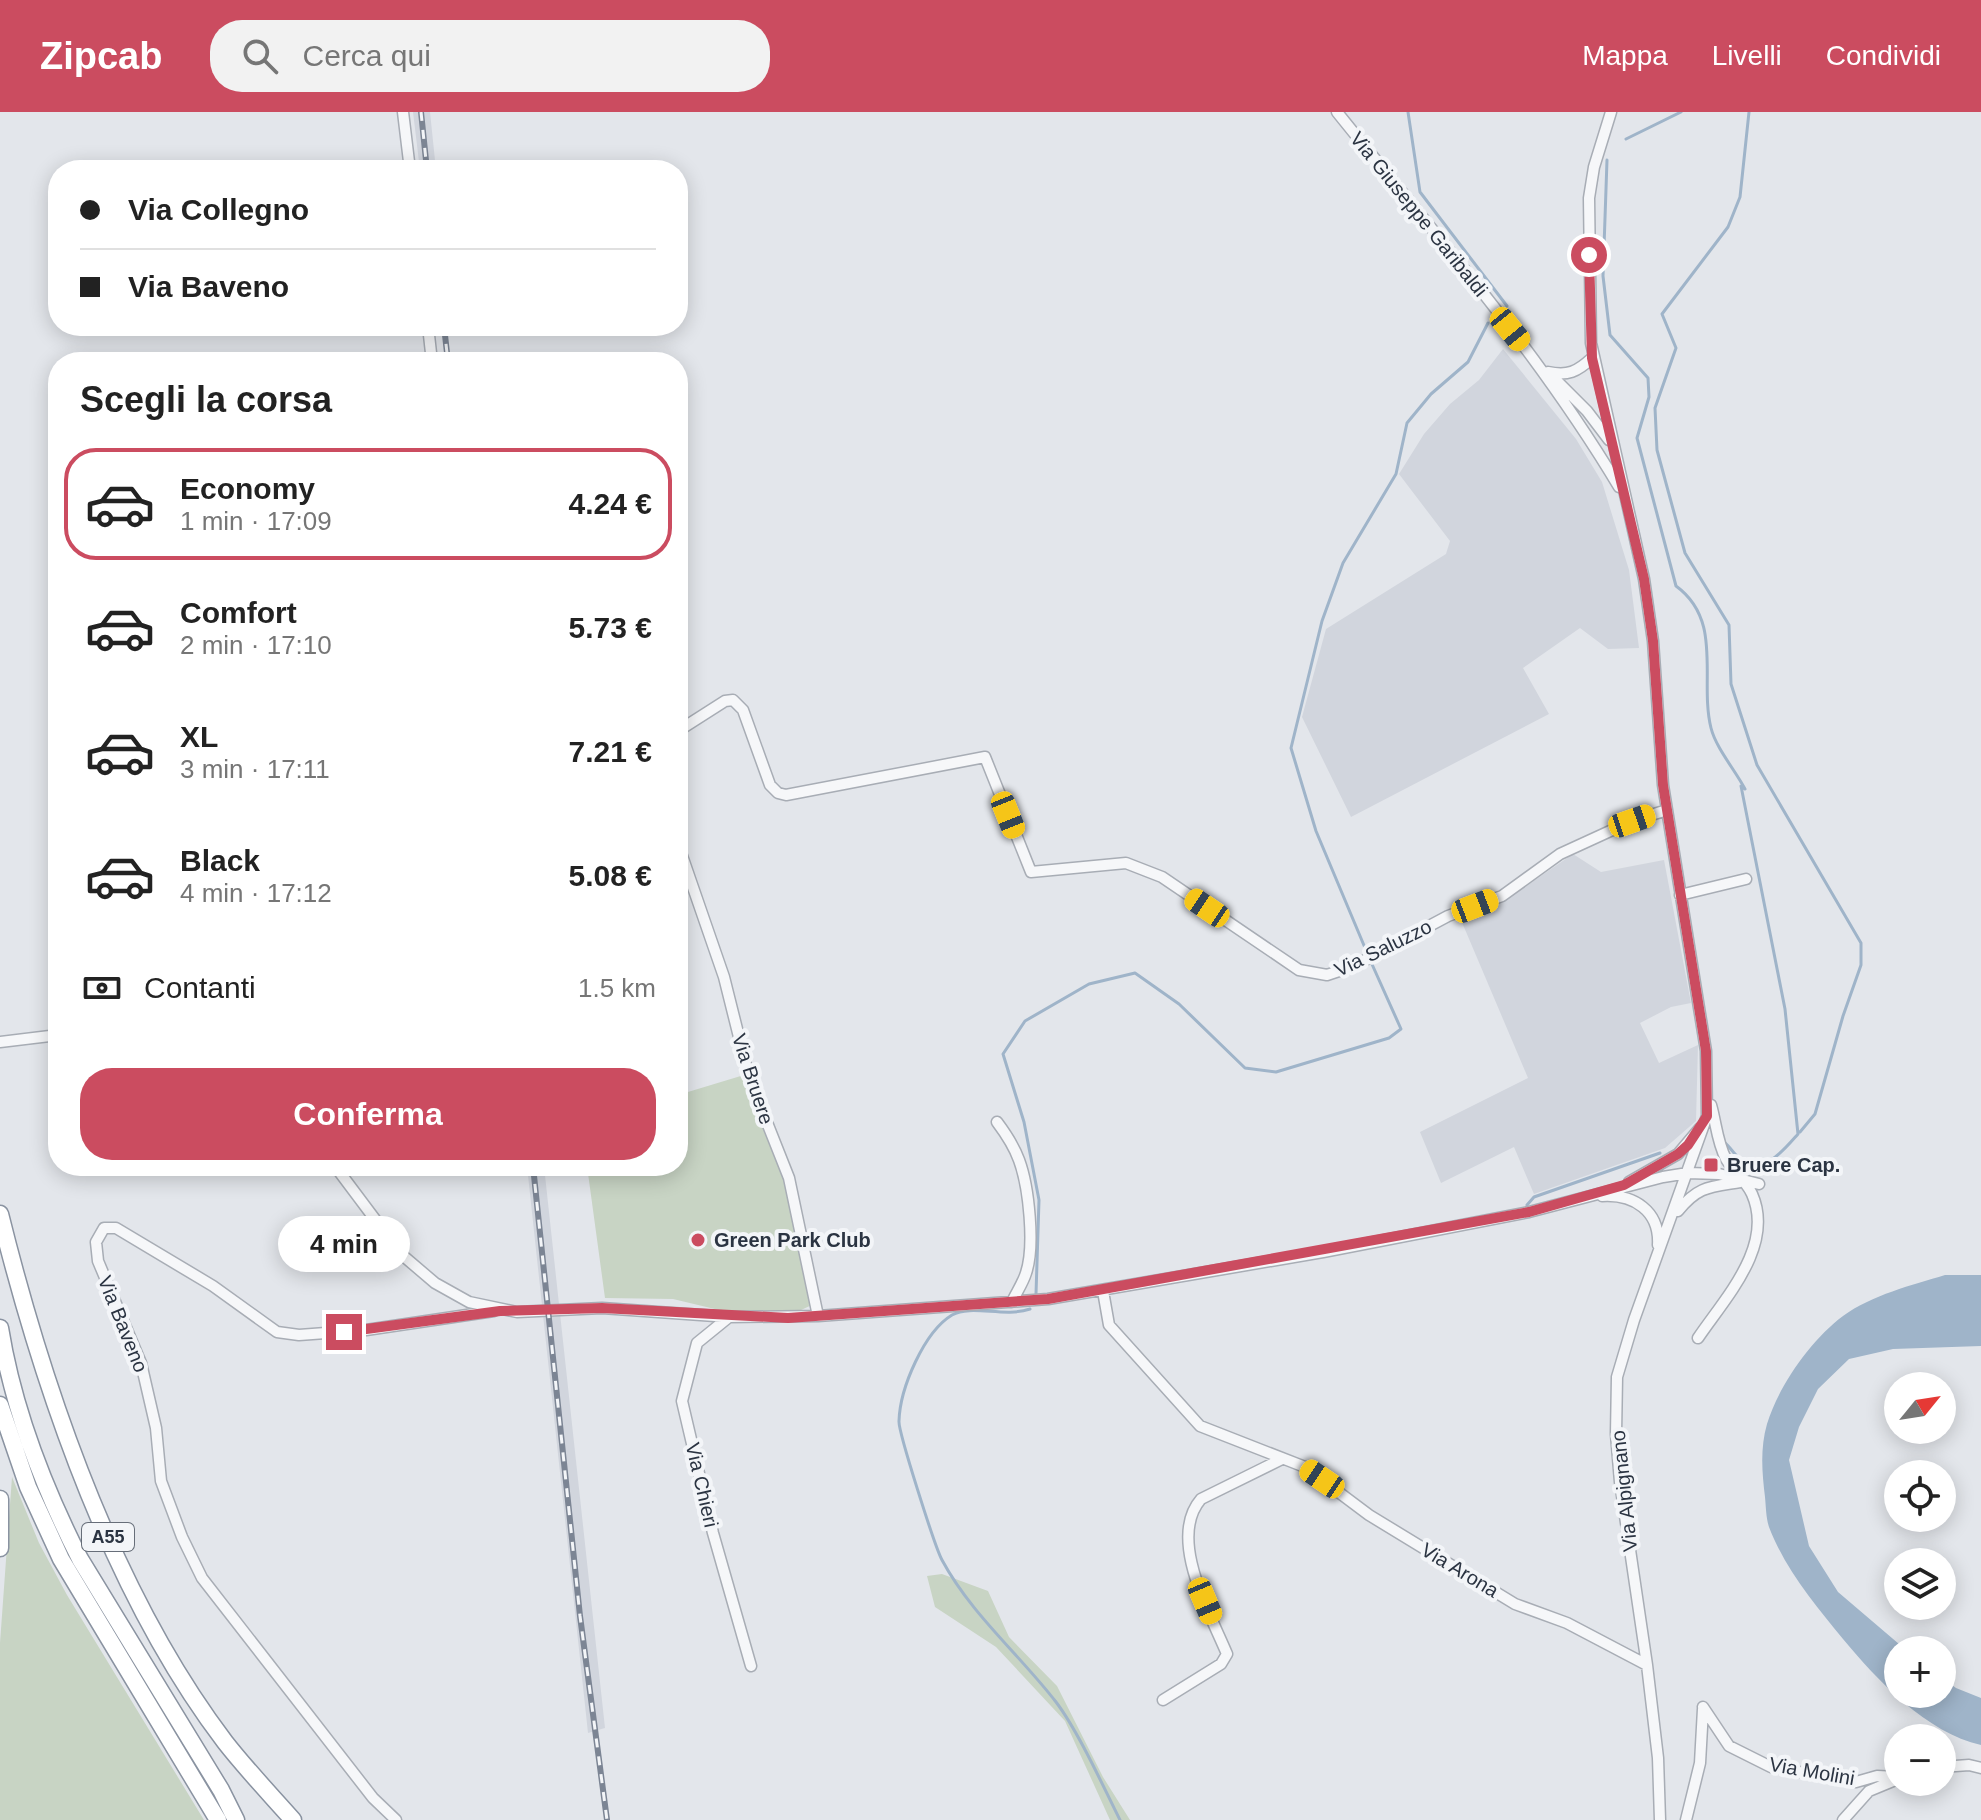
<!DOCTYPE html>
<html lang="it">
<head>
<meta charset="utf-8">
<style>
  body { margin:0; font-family:Arial,sans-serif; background:#f2f2f2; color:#222; height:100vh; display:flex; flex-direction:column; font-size:30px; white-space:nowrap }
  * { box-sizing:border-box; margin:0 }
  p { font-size:26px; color:#767676 }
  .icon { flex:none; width:44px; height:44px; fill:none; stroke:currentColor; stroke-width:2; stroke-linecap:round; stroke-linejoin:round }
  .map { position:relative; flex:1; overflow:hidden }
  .panel { position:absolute; left:48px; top:240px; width:640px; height:824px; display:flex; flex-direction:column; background:#fff; border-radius:32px; box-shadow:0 4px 20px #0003 }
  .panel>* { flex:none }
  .top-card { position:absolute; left:48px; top:48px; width:640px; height:176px; border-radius:32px; box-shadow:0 4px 20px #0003; display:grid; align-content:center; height:176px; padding:0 32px; background:#fff }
  .needle { width:52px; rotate:60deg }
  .buttons { position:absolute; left:1884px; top:1260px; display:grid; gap:16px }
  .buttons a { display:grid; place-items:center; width:72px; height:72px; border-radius:50%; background:#fff; box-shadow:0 4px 20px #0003; font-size:40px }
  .end { position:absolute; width:36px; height:36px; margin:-18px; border:10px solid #cb4c60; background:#fff; box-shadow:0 0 0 4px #fff }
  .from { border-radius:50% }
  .bubble { position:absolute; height:56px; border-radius:28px; background:#fff; box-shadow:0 4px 20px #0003; font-size:26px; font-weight:700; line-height:56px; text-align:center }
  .car { position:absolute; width:24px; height:48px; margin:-24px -12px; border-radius:10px; box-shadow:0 0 6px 2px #0007; background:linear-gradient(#f5c518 24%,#345 0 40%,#f5c518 0 76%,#345 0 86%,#f5c518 0) }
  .top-card b { display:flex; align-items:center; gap:28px; height:76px; font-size:30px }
  .top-card b+b { border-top:2px solid #e0e0e0 }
  .top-card i { width:20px; height:20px; background:#222 }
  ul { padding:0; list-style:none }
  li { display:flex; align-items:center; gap:24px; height:112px; margin:0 16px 12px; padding:0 16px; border:4px solid transparent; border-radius:32px }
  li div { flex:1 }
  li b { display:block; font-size:30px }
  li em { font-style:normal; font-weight:700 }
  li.current { border-color:#cb4c60 }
  li>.icon { width:72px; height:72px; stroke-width:1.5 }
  h2 { padding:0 32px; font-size:36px; line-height:96px }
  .pay { display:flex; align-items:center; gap:20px; height:88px; padding:0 32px; font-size:30px }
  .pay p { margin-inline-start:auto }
  .cta { display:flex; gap:16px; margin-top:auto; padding:16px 32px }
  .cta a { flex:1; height:92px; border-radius:32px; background:#cb4c60; color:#fff; font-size:32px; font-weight:700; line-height:92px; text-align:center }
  header { display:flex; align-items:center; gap:48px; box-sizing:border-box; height:112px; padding:0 40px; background:#cb4c60; color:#fff }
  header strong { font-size:38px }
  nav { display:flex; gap:44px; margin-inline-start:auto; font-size:28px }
  .search { width:560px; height:72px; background:#f2f2f2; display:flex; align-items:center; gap:20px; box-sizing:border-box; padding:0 28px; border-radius:32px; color:#767676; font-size:30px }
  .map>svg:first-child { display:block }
  .built { fill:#d1d5dd }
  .green { fill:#c8d4c4 }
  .water { fill:#9fb4c9 }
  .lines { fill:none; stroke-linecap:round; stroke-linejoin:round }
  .stream { stroke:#9fb4c9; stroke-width:3 }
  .minor-casing { stroke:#a8adb5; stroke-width:13 }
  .highway-casing { stroke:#8a93a1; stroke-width:19 }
  .minor { stroke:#f6f7f9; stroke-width:10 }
  .highway { stroke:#fff; stroke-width:16 }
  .rail-casing { stroke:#7c8594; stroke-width:6 }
  .rail { stroke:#f3f5f8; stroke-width:3; stroke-dasharray:9; stroke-linecap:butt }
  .route { stroke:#cb4c60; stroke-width:10 }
  .poi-dot { fill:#cb4c60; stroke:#f3f5f8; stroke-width:3 }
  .labels { text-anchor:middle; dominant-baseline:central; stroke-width:8; stroke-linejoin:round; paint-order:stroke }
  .shield { fill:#f3f5f8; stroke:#676e79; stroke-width:2 }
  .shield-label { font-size:18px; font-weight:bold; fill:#2b3442 }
  .street-label { font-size:20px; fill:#2b3442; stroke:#f3f5f8 }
  .poi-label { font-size:20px; font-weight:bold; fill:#2b3442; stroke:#f3f5f8; text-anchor:start }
</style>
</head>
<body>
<header>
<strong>Zipcab</strong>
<div class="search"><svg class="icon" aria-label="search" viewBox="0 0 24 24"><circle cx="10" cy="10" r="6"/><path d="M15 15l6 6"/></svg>Cerca qui</div>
<nav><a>Mappa</a><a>Livelli</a><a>Condividi</a></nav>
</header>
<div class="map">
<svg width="1981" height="1708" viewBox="0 0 1981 1708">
  <rect width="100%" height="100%" fill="#e3e6eb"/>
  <!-- built -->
  <path class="built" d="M 413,0 L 430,0 L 436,58 L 420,58 Z
    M 1503,237 L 1576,327 L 1602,370 L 1629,458 L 1639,536 L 1608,537 L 1580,516 L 1523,556 L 1549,602 L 1351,705 L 1302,605 L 1326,517 L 1446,442 L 1450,429 L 1399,362 L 1424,322 L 1450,292 L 1479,268 Z
    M 1573,742 L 1601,760 L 1664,748 L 1691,891 L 1671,895 L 1640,911 L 1659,951 L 1698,933 L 1696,1009 L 1665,1036 L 1534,1082 L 1514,1035 L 1441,1071 L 1420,1020 L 1528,966 L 1461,808 L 1507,787 Z
    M 527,1054 L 544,1054 L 605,1616 L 588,1621 Z"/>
  <!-- green -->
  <path class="green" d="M 744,963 L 786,1071 L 814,1192 L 773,1211 L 673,1187 L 605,1186 L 587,1054 L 678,1054 L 678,983 Z
    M 12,1365 L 39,1431 L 67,1483 L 204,1708 L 0,1708 L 0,1531 Z
    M 942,1462 L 988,1479 L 1009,1525 L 1057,1574 L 1103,1665 L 1130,1708 L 1110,1708 L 1065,1609 L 996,1535 L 935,1495 L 927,1464 Z"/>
  <!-- water -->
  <path class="water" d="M 1945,1163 L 1981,1163 L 1981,1234 L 1893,1237 L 1849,1247 L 1818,1277 L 1799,1315 L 1789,1348 L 1809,1434 L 1838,1480 L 1906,1538 L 1898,1538 L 1898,1582 L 1942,1582 L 1942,1566 L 1956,1576 L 1981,1586 L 1981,1633 C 1927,1621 1877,1568 1843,1527 C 1815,1493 1785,1457 1769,1415 C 1766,1406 1766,1395 1765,1385 C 1762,1361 1760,1336 1767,1312 C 1779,1273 1811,1228 1843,1204 C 1872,1183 1912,1173 1945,1163 Z"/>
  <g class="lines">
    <!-- stream -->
    <path class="stream" d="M 1408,0 L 1420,80 L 1507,194
      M 1749,0 L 1740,85 L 1728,115 L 1662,202 L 1676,236 L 1655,296 L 1657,338 L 1685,441 L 1729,513 L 1731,572 L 1757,653 L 1861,831 L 1861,853 L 1843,904 L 1815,1002 L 1800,1020
      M 1626,27 L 1681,0
      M 1607,48 L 1603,164 L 1610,223 L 1648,266 L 1649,285 L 1637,326 L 1676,474 C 1724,509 1699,568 1711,616 C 1716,636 1735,658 1745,677 L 1741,674 L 1785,897 L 1798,1022 C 1783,1039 1764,1064 1739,1046 C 1734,1042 1730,1035 1725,1031
      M 1368,843 L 1316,719 L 1291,636 L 1322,509 L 1343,451 L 1396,362 L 1407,311 L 1431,282 L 1468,250 L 1488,211
      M 1527,1093 L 1534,1085 L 1660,1041
      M 1036,1182 L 1039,1088 L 1024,1010 L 1003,942 L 1025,909 L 1089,872 L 1135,861 L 1179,892 L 1245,956 L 1276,960 L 1389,926 L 1401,917 L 1371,850
      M 1030,1197 C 1004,1206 972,1192 952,1203 C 924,1220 900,1276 899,1309 C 898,1319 935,1435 942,1448 C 971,1502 1019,1542 1056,1590 C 1078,1619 1103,1674 1120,1708"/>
    <!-- minor casing -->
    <g class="minor-casing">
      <path id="minor" d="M 403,0 L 410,58
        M 1337,0 C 1435,122 1539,241 1619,375
        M 1611,0 L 1594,55 L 1589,86 L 1591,231 L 1644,467 L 1653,529 L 1663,673 L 1706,939 L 1707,1004 L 1634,1208 L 1617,1265 L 1616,1322 L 1620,1370 L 1647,1553 L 1658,1646 L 1660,1708
        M 428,214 L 432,250
        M 1548,260 C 1568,264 1577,260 1592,246
        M 1556,268 L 1587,299 L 1609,328
        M 678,619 L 725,589 L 733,588 L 743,598 L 770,673 L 778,681 L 786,683 L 985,645 L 1031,760 L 1126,751 L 1162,765 L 1299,858 L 1327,863 L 1354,854 L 1448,804 L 1502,784 L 1560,742 L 1632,709 L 1667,698
        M 678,732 L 724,865 L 749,965 L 789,1066 L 818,1204
        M 1680,783 L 1746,767
        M 0,930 L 58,923
        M 997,1010 C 1006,1022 1014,1034 1019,1048 C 1029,1075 1035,1134 1026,1161 C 1023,1171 1016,1181 1012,1190
        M 335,1054 L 401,1142 L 435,1171 L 469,1190 L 517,1200 L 602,1196 L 729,1205 L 818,1204 L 1048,1187 L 1323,1140 L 1529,1100 L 1663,1065 L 1688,1061 L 1719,1062 L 1759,1072
        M 1629,1070 L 1678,1042 L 1700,1016
        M 1602,1084 C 1634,1082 1660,1099 1658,1133
        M 1678,1099 C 1698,1074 1710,1075 1740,1070
        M 1103,1179 L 1109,1213 L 1200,1314 L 1305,1355 L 1369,1403 L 1515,1492 L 1567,1511 L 1647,1553
        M 729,1205 L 697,1231 L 682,1289 L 713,1421 L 751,1554
        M 1698,1226 C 1725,1186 1775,1134 1752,1082 C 1746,1069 1733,1059 1726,1047 C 1717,1030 1716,1010 1711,993
        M 1163,1588 L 1221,1552 L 1227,1542 C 1210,1501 1167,1426 1201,1387 L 1282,1347
        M 1703,1595 L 1729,1634 L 1771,1655 L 1856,1670 L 1877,1664 L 1898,1665
        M 1942,1655 L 1969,1653 L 1981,1656
        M 396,1708 L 373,1686 L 202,1466 L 182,1425 L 161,1369 L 156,1316 L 141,1251 L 98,1149 L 96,1130 L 104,1116 L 116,1116 L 213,1174 L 277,1220 L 299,1223 L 366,1218 L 494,1199
        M 1686,1708 L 1700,1651 L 1703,1597
        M 1843,1708 L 1869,1679 L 1898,1667"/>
    </g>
    <!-- highway casing -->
    <g class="highway-casing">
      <path id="highway" d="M 0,1102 C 44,1279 114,1484 225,1630 C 246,1657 270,1682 293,1708
        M 0,1216 C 13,1297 43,1374 80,1447 L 221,1678 L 236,1708
        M 0,1293 L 28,1375 L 61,1447 L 218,1708
        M 0,1387 L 0,1436"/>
    </g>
    <!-- minor -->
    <use href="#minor" class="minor"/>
    <!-- highway -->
    <use href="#highway" class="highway"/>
    <!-- rail casing -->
    <g class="rail-casing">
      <path id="rail" d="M 421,0 L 427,58
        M 444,214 L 448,250
        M 533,1054 L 580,1504 L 607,1708"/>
    </g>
    <!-- rail -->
    <use href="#rail" class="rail"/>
  </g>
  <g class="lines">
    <!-- route -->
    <path class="route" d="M 344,1220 L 500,1199 L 602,1196 L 788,1206 L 1048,1187 L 1529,1100 L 1624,1073 L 1678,1042 L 1688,1033 L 1707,1004 L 1706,939 L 1663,673 L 1653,529 L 1644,467 L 1592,246 L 1589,143"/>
  </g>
  <!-- markers -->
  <g class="poi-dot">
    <rect x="1703" y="1045" width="16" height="16" rx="4"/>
    <circle cx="698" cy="1128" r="8"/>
  </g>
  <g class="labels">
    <!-- shield labels -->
    <rect class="shield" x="82" y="1411" width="52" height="28" rx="6"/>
    <g class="shield-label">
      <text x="108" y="1425">A55</text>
    </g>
    <!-- street labels -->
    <g class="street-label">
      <text transform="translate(1419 102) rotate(51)">Via Giuseppe Garibaldi</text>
      <text transform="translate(1383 836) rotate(-26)">Via Saluzzo</text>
      <text transform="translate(753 967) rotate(72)">Via Bruere</text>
      <text transform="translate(123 1212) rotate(68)">Via Baveno</text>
      <text transform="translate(702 1373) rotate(77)">Via Chieri</text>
      <text transform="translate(1624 1379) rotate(-96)">Via Alpignano</text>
      <text transform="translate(1460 1458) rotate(31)">Via Arona</text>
      <text transform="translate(1812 1659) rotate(10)">Via Molini</text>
    </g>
    <!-- poi labels -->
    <g class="poi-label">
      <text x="1727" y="1053">Bruere Cap.</text>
      <text x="714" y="1128">Green Park Club</text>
    </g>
  </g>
</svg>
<div class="buttons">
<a><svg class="needle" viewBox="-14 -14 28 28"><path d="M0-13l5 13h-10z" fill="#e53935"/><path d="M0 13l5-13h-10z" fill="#767676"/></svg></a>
<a><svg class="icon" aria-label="locate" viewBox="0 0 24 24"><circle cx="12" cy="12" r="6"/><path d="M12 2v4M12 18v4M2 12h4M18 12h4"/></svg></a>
<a><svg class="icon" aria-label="layers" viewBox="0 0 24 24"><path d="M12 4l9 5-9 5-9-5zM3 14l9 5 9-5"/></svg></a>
<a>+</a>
<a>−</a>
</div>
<i class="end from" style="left:1589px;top:143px"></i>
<i class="end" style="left:344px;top:1220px"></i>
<div class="bubble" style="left:278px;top:1104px;width:132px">4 min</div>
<i class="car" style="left:1510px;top:217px;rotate:141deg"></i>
<i class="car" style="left:1008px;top:703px;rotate:158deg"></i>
<i class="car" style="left:1632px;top:709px;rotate:71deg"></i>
<i class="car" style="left:1475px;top:794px;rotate:69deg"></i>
<i class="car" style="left:1207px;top:796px;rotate:304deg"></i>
<i class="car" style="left:1322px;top:1367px;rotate:304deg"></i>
<i class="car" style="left:1205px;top:1489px;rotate:157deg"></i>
<div class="top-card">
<b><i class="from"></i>Via Collegno</b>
<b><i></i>Via Baveno</b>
</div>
<section class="panel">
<h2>Scegli la corsa</h2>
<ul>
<li class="current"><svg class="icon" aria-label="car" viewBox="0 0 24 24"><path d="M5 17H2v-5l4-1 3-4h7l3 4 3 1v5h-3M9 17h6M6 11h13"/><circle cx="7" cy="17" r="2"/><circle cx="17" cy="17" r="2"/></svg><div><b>Economy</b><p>1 min · 17:09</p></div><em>4.24 €</em></li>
<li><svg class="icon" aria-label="car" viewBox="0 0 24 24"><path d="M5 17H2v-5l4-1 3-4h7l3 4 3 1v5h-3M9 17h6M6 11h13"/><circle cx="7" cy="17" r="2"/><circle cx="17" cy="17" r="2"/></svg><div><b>Comfort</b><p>2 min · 17:10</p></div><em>5.73 €</em></li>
<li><svg class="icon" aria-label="car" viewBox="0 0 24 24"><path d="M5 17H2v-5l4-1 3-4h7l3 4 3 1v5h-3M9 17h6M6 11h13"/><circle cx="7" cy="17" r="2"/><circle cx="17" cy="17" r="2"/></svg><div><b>XL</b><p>3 min · 17:11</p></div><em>7.21 €</em></li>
<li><svg class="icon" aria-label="car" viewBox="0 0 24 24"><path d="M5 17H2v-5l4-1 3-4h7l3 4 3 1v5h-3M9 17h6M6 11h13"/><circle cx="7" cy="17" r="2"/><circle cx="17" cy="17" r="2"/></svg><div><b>Black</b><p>4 min · 17:12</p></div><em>5.08 €</em></li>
</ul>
<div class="pay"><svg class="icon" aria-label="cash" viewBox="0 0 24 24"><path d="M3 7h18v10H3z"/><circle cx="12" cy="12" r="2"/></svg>Contanti<p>1.5 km</p></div>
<div class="cta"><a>Conferma</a></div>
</section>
</div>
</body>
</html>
